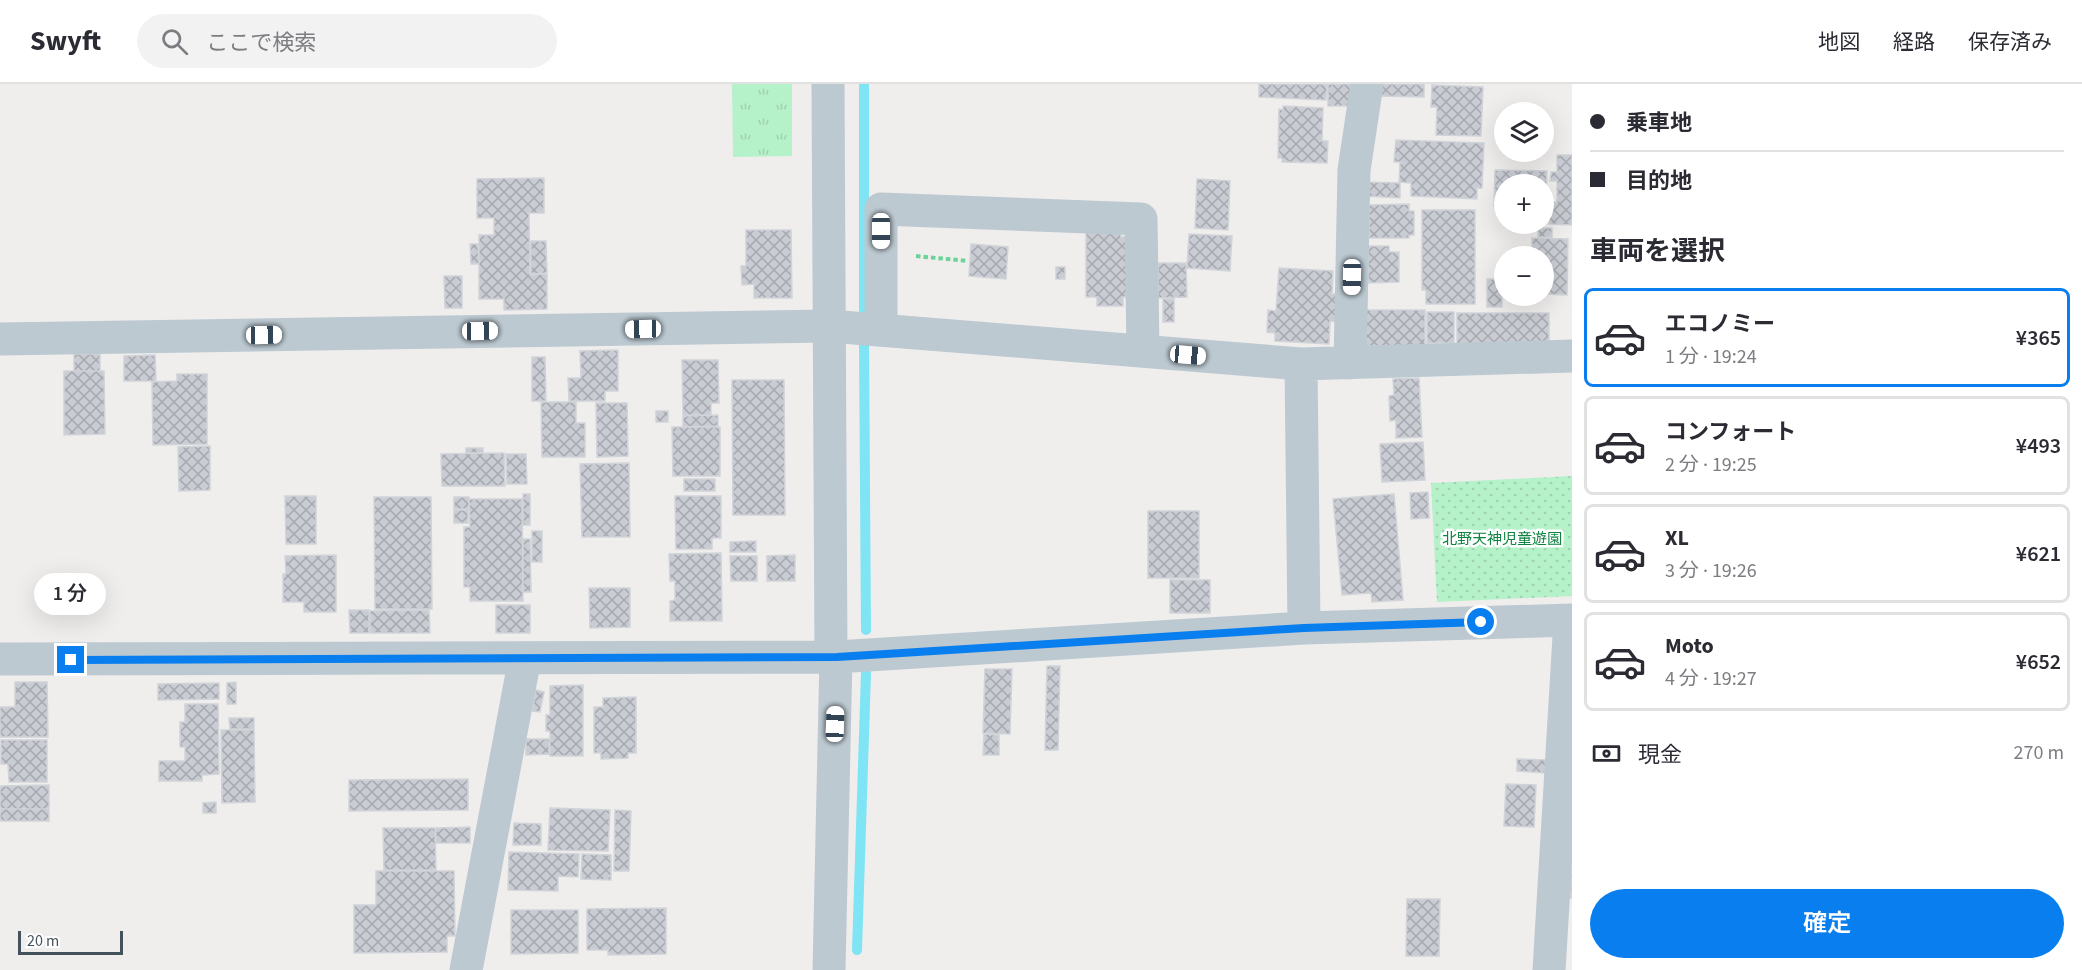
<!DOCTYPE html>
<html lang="ja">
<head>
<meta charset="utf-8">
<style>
  body { margin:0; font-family:"Source Sans 3","Noto Sans JP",sans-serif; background:#f2f2f3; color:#2b2b33; height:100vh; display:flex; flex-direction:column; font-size:22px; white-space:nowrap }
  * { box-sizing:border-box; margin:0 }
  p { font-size:20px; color:#7c7c81 }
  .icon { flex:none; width:33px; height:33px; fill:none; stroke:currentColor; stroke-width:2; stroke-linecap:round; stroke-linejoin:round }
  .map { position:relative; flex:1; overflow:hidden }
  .drawer { display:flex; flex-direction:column; background:#fff; width:510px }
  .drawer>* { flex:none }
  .guide { display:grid; align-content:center; height:132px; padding:0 18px; background:#fff }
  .fabs { position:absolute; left:1494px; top:18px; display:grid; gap:12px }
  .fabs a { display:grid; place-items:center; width:60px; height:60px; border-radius:50%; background:#fff; box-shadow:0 6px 24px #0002; font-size:30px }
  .scale { position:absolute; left:18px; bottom:15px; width:105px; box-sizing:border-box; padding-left:6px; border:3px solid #44525c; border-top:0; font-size:16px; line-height:21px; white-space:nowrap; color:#44525c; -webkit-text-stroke:4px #fff; paint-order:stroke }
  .end { position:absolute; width:27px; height:27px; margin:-14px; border:8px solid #097eee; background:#fff; box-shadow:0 0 0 3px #fff }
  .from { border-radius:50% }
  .bubble { position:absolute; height:42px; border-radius:21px; background:#fff; box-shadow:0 6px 24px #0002; font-size:20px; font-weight:600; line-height:42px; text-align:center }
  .car { position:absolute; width:18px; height:36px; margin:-18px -9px; border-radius:8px; box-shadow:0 0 4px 2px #0007; background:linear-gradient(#fff 24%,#345 0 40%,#fff 0 76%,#345 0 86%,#fff 0) }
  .guide b { display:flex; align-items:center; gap:21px; height:57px; font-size:22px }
  .guide b+b { border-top:2px solid #e1e1e2 }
  .guide i { width:15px; height:15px; background:#2b2b33 }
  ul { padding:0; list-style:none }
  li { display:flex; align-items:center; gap:18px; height:99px; margin:0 12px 9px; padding:0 6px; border:3px solid #e1e1e2; border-radius:9px }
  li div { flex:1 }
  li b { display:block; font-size:22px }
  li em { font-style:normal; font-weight:600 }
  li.selected { border-color:#097eee }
  li>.icon { width:54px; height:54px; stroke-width:1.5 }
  h2 { padding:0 18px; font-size:27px; line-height:72px }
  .pay { display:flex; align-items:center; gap:15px; height:66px; padding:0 18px; font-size:22px }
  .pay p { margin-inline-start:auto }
  .cta { display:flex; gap:12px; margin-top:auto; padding:12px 18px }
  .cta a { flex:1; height:69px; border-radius:36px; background:#097eee; color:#fff; font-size:24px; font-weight:600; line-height:69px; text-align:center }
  header { display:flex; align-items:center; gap:36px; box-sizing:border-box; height:84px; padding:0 30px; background:#fff; border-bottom:2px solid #e1e1e2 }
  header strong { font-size:28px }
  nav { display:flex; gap:33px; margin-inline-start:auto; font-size:21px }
  .search { width:420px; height:54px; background:#f2f2f3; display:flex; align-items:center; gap:15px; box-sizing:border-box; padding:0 21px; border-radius:33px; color:#7c7c81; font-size:22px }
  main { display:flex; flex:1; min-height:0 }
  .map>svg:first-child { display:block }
  .grass { fill:url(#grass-tufts) }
  .park { fill:url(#park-dots) }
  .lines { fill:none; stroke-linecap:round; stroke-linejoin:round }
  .stream { stroke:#7fe4f3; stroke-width:10 }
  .building { fill:url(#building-cross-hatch); stroke:#d0d4d9; stroke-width:1.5 }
  .path { stroke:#6cd398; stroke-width:4; stroke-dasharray:4.5 3; stroke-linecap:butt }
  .minor { stroke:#bcc9d1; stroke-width:33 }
  .route { stroke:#097eee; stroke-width:8 }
  .labels { text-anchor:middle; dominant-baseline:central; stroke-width:5; stroke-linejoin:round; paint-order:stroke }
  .park-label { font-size:15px; fill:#0e8340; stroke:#fff }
</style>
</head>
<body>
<header>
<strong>Swyft</strong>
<div class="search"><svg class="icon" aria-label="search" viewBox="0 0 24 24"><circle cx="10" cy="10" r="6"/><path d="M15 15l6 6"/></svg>ここで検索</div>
<nav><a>地図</a><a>経路</a><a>保存済み</a></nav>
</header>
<main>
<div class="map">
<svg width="1572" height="886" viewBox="0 0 1572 886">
  <defs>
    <pattern id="grass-tufts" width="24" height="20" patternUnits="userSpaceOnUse" patternTransform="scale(1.5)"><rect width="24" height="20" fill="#b6f2c9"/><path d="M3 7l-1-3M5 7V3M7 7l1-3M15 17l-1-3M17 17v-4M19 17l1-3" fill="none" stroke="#9ed1af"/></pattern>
    <pattern id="park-dots" width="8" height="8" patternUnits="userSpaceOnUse" patternTransform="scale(1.5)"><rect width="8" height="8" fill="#b6f2c9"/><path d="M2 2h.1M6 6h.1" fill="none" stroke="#9ed1af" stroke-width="1.8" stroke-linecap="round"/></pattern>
    <pattern id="building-cross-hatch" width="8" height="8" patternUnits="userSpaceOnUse" patternTransform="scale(1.5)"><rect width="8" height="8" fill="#c9ccd2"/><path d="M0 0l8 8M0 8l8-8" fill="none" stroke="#a5a8ae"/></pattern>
  </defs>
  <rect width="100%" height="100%" fill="#f0eded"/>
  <!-- grass -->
  <path class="grass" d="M 732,0 L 792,0 L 792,72 L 733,73 Z"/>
  <!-- park -->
  <path class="park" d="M 1572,392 L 1572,512 L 1437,518 L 1431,399 Z"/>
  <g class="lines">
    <!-- stream -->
    <path class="stream" d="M 864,0 L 864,226
      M 864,260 L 866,546
      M 857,866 L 866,589"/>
  </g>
  <!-- building -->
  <path class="building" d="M 1259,0 L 1327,0 L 1326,16 L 1259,13 Z
    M 1328,0 L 1352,0 L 1351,22 L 1328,22 Z
    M 1381,0 L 1424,0 L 1424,13 L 1381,12 Z
    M 1432,1 L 1483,3 L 1481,52 L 1436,51 L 1437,23 L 1431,23 Z
    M 1283,22 L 1323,24 L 1322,57 L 1328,57 L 1327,79 L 1282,78 L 1282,74 L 1278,74 L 1279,25 L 1283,26 Z
    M 1396,56 L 1484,59 L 1482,104 L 1477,104 L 1477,115 L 1411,112 L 1411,99 L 1399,98 L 1400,78 L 1394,78 Z
    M 1557,71 L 1572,71 L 1572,141 L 1549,140 L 1550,118 L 1557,118 L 1557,97 L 1550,97 L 1551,88 L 1557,88 Z
    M 1495,86 L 1547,87 L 1546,123 L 1544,123 L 1544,100 L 1504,100 L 1504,123 L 1494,122 Z
    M 544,94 L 544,129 L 529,129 L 530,191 L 547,190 L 547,225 L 504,226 L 504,215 L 479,215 L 479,151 L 494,151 L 494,134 L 477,134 L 477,95 Z
    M 1197,95 L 1230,97 L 1228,146 L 1195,144 Z
    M 1366,98 L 1400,99 L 1400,114 L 1365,112 Z
    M 1409,120 L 1409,127 L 1414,127 L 1414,151 L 1409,151 L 1409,154 L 1369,154 L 1369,121 Z
    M 1544,125 L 1549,125 L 1549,135 L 1544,135 Z
    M 1422,126 L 1475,126 L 1475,220 L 1426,220 L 1426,206 L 1422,206 Z
    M 1538,144 L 1552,144 L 1552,153 L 1538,153 Z
    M 746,146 L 791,146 L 792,214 L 754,214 L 754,200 L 742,201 L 741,182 L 746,182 Z
    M 1086,146 L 1120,146 L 1121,153 L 1131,153 L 1132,213 L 1123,213 L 1123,222 L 1097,222 L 1097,213 L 1086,213 Z
    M 1189,150 L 1232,152 L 1230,187 L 1187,184 Z
    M 1532,154 L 1568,155 L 1567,211 L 1544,210 L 1544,172 L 1532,172 Z
    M 531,157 L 546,157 L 547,189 L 531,190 Z
    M 470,160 L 478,160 L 479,180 L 471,180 Z
    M 971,160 L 1008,163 L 1006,195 L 969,192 Z
    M 1368,162 L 1389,162 L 1389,168 L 1399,168 L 1399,198 L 1368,199 Z
    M 1158,179 L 1186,179 L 1187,213 L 1158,214 Z
    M 1056,183 L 1065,183 L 1065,195 L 1056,195 Z
    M 1279,184 L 1333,187 L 1332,210 L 1340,210 L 1339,238 L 1330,237 L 1329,260 L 1275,257 L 1275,249 L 1267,248 L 1268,226 L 1276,227 Z
    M 444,192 L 462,192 L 462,224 L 445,224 Z
    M 1487,195 L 1502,195 L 1502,223 L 1487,223 Z
    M 1163,215 L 1174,215 L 1174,238 L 1163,238 Z
    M 1365,226 L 1425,226 L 1425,262 L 1365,262 Z
    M 1427,228 L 1454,228 L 1454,259 L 1427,259 Z
    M 1457,229 L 1549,229 L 1549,261 L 1457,261 Z
    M 618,266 L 618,307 L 605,307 L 605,317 L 569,317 L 568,294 L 581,294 L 580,267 Z
    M 74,270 L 100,270 L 100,287 L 74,287 Z
    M 155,271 L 156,297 L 124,297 L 124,272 Z
    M 532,273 L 545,273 L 546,317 L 532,317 Z
    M 682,276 L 718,276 L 719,319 L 711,319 L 711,331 L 683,331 Z
    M 64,287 L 104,287 L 105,350 L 64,351 Z
    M 177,290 L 207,290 L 207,360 L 153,361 L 152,298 L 177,297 Z
    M 1419,294 L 1422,353 L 1396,354 L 1396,336 L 1390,337 L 1389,312 L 1394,311 L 1393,295 Z
    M 732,296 L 784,296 L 785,431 L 733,431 Z
    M 541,318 L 576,318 L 576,339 L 585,339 L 585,373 L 542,373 Z
    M 596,319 L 627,319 L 628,372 L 597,373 Z
    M 656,327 L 668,327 L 668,338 L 656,338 Z
    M 718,331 L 718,342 L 683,343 L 683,332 Z
    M 672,343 L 720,343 L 720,392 L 673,392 Z
    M 1423,358 L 1425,396 L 1382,398 L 1380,360 Z
    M 210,362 L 210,406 L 179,407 L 178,363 Z
    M 466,364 L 483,364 L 483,369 L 466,369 Z
    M 504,369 L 505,402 L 442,402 L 441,370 Z
    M 506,370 L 526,370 L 527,400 L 507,400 Z
    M 629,379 L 630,453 L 582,453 L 580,380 Z
    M 684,395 L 715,395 L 715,407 L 684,407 Z
    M 1428,408 L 1429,434 L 1411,435 L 1410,409 Z
    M 523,410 L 530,410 L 530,441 L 523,441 Z
    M 1394,410 L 1403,516 L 1372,518 L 1371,509 L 1342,511 L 1333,415 Z
    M 285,412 L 316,412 L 316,460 L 286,460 Z
    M 675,412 L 721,412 L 721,454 L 712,454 L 712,465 L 676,465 Z
    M 374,413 L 431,413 L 432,525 L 375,525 Z
    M 454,413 L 469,413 L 469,425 L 454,425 Z
    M 469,415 L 522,415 L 523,517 L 470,517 L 470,503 L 464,503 L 464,443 L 470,443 Z
    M 454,426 L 468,426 L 468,439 L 454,439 Z
    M 1148,427 L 1199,427 L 1199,494 L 1148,494 Z
    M 532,447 L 542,447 L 542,478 L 532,478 Z
    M 523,455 L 530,455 L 531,508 L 523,508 Z
    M 756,457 L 756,468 L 730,468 L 730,458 Z
    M 721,469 L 722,537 L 670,537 L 670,517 L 675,516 L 675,497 L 670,497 L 669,470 Z
    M 336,471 L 336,528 L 304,528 L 304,518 L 283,518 L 283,490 L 286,490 L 285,472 Z
    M 795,471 L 795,497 L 767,497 L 767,472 Z
    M 730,472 L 757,472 L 757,497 L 731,497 Z
    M 1170,496 L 1210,496 L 1210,529 L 1170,529 Z
    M 589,504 L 630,504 L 630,543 L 590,544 Z
    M 496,521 L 530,521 L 530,549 L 496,549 Z
    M 349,526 L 369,526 L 369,549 L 350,549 Z
    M 429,526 L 430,549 L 370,549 L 370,527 Z
    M 1047,582 L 1060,582 L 1058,666 L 1045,666 Z
    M 985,585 L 1012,585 L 1010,650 L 983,649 Z
    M 15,598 L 47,598 L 48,653 L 0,653 L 0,623 L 15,623 Z
    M 236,598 L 236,620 L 227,620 L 227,599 Z
    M 219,599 L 219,615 L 158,616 L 158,600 Z
    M 583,601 L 583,672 L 550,672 L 550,647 L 546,647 L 546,631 L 550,631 L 550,602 Z
    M 536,606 L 544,608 L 540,628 L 532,627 Z
    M 636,613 L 636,669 L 628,669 L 628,674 L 601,675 L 601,669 L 594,669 L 594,623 L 603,623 L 603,614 Z
    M 185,620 L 218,620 L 219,690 L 202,691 L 202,697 L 159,697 L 159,677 L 185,677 L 185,663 L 180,663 L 180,638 L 185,638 Z
    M 229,634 L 254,634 L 254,645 L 230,645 Z
    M 221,646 L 254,646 L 255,718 L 222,719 Z
    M 984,650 L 999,651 L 999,671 L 983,671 Z
    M 526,655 L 549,655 L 549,670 L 526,671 Z
    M 1,656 L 47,656 L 47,698 L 9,698 L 8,680 L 1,680 Z
    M 1517,675 L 1546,676 L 1545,689 L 1517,687 Z
    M 468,695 L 468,726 L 349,727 L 349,696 Z
    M 1506,700 L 1536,701 L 1534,743 L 1504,742 Z
    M 49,701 L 49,725 L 0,725 L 0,702 Z
    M 216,718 L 216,729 L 203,729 L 203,719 Z
    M 550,724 L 610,726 L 608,767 L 548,766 Z
    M 0,725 L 49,725 L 49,737 L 0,737 Z
    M 615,726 L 631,727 L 629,787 L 614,787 Z
    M 514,739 L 541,740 L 541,761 L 513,761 Z
    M 470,743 L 470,759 L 436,759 L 436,744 Z
    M 383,744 L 435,744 L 436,786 L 384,786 Z
    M 509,768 L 579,770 L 578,793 L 558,792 L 558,807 L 508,806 Z
    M 582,770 L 611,771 L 611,796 L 581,795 Z
    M 1570,784 L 1572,784 L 1572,814 L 1570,814 Z
    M 376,787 L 454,787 L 455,852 L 447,852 L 447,868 L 354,869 L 354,821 L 376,821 Z
    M 1407,815 L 1440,815 L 1439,872 L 1406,872 Z
    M 666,824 L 666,870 L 608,871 L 608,866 L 587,866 L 587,825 Z
    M 511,826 L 578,826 L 578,869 L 511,870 Z"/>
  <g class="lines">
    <!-- path -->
    <path class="path" d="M 916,172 L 968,177"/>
    <!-- minor -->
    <path class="minor" d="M 828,0 L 831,573
      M 881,246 L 881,125 L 1141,135 L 1143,267
      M 0,255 L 829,242 L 1301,280 L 1572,272
      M 1350,279 L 1354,86 L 1367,0
      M 1301,280 L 1304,544
      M 0,575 L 836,573 L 1304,544 L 1572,536
      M 466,886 L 525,574
      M 829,886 L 836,573
      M 1549,886 L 1570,536"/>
  </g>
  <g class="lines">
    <!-- route -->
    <path class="route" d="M 71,576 L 837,573 L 1304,544 L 1481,538"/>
  </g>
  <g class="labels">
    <!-- park labels -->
    <g class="park-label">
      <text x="1502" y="455">北野天神児童遊園</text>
    </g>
  </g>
</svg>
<div class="fabs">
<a><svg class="icon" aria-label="layers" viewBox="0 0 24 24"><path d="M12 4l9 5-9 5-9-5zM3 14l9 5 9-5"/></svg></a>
<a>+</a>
<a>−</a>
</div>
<div class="scale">20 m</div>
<i class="end from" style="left:1481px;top:538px"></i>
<i class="end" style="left:71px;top:576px"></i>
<div class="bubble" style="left:34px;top:489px;width:72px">1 分</div>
<i class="car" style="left:881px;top:147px;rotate:180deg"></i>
<i class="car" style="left:1352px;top:193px;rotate:181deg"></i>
<i class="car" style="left:643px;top:245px;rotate:269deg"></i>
<i class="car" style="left:480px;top:247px;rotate:89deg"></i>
<i class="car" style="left:264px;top:251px;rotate:89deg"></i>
<i class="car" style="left:1188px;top:271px;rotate:95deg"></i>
<i class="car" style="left:835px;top:640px;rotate:2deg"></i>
</div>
<section class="drawer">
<div class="guide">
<b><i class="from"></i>乗車地</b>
<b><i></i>目的地</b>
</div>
<h2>車両を選択</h2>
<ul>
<li class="selected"><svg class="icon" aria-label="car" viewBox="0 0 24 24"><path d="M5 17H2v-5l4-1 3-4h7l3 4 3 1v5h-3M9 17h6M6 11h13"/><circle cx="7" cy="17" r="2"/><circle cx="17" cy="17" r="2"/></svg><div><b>エコノミー</b><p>1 分 · 19:24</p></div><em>¥365</em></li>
<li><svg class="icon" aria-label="car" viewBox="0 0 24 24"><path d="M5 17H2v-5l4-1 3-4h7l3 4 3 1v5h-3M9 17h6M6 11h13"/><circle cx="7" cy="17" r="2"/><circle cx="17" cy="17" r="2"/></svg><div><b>コンフォート</b><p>2 分 · 19:25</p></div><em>¥493</em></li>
<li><svg class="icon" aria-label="car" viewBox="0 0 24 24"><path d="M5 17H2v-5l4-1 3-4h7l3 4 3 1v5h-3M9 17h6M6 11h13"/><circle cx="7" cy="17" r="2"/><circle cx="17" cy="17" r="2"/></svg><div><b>XL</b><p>3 分 · 19:26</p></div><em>¥621</em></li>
<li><svg class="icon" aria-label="car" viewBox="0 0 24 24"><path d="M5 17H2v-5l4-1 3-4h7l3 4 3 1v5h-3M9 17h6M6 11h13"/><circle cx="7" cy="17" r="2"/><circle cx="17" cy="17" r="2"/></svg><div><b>Moto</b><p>4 分 · 19:27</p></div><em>¥652</em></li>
</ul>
<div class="pay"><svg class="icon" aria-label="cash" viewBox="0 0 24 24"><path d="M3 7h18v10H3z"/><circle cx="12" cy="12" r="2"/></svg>現金<p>270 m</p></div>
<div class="cta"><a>確定</a></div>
</section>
</main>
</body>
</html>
